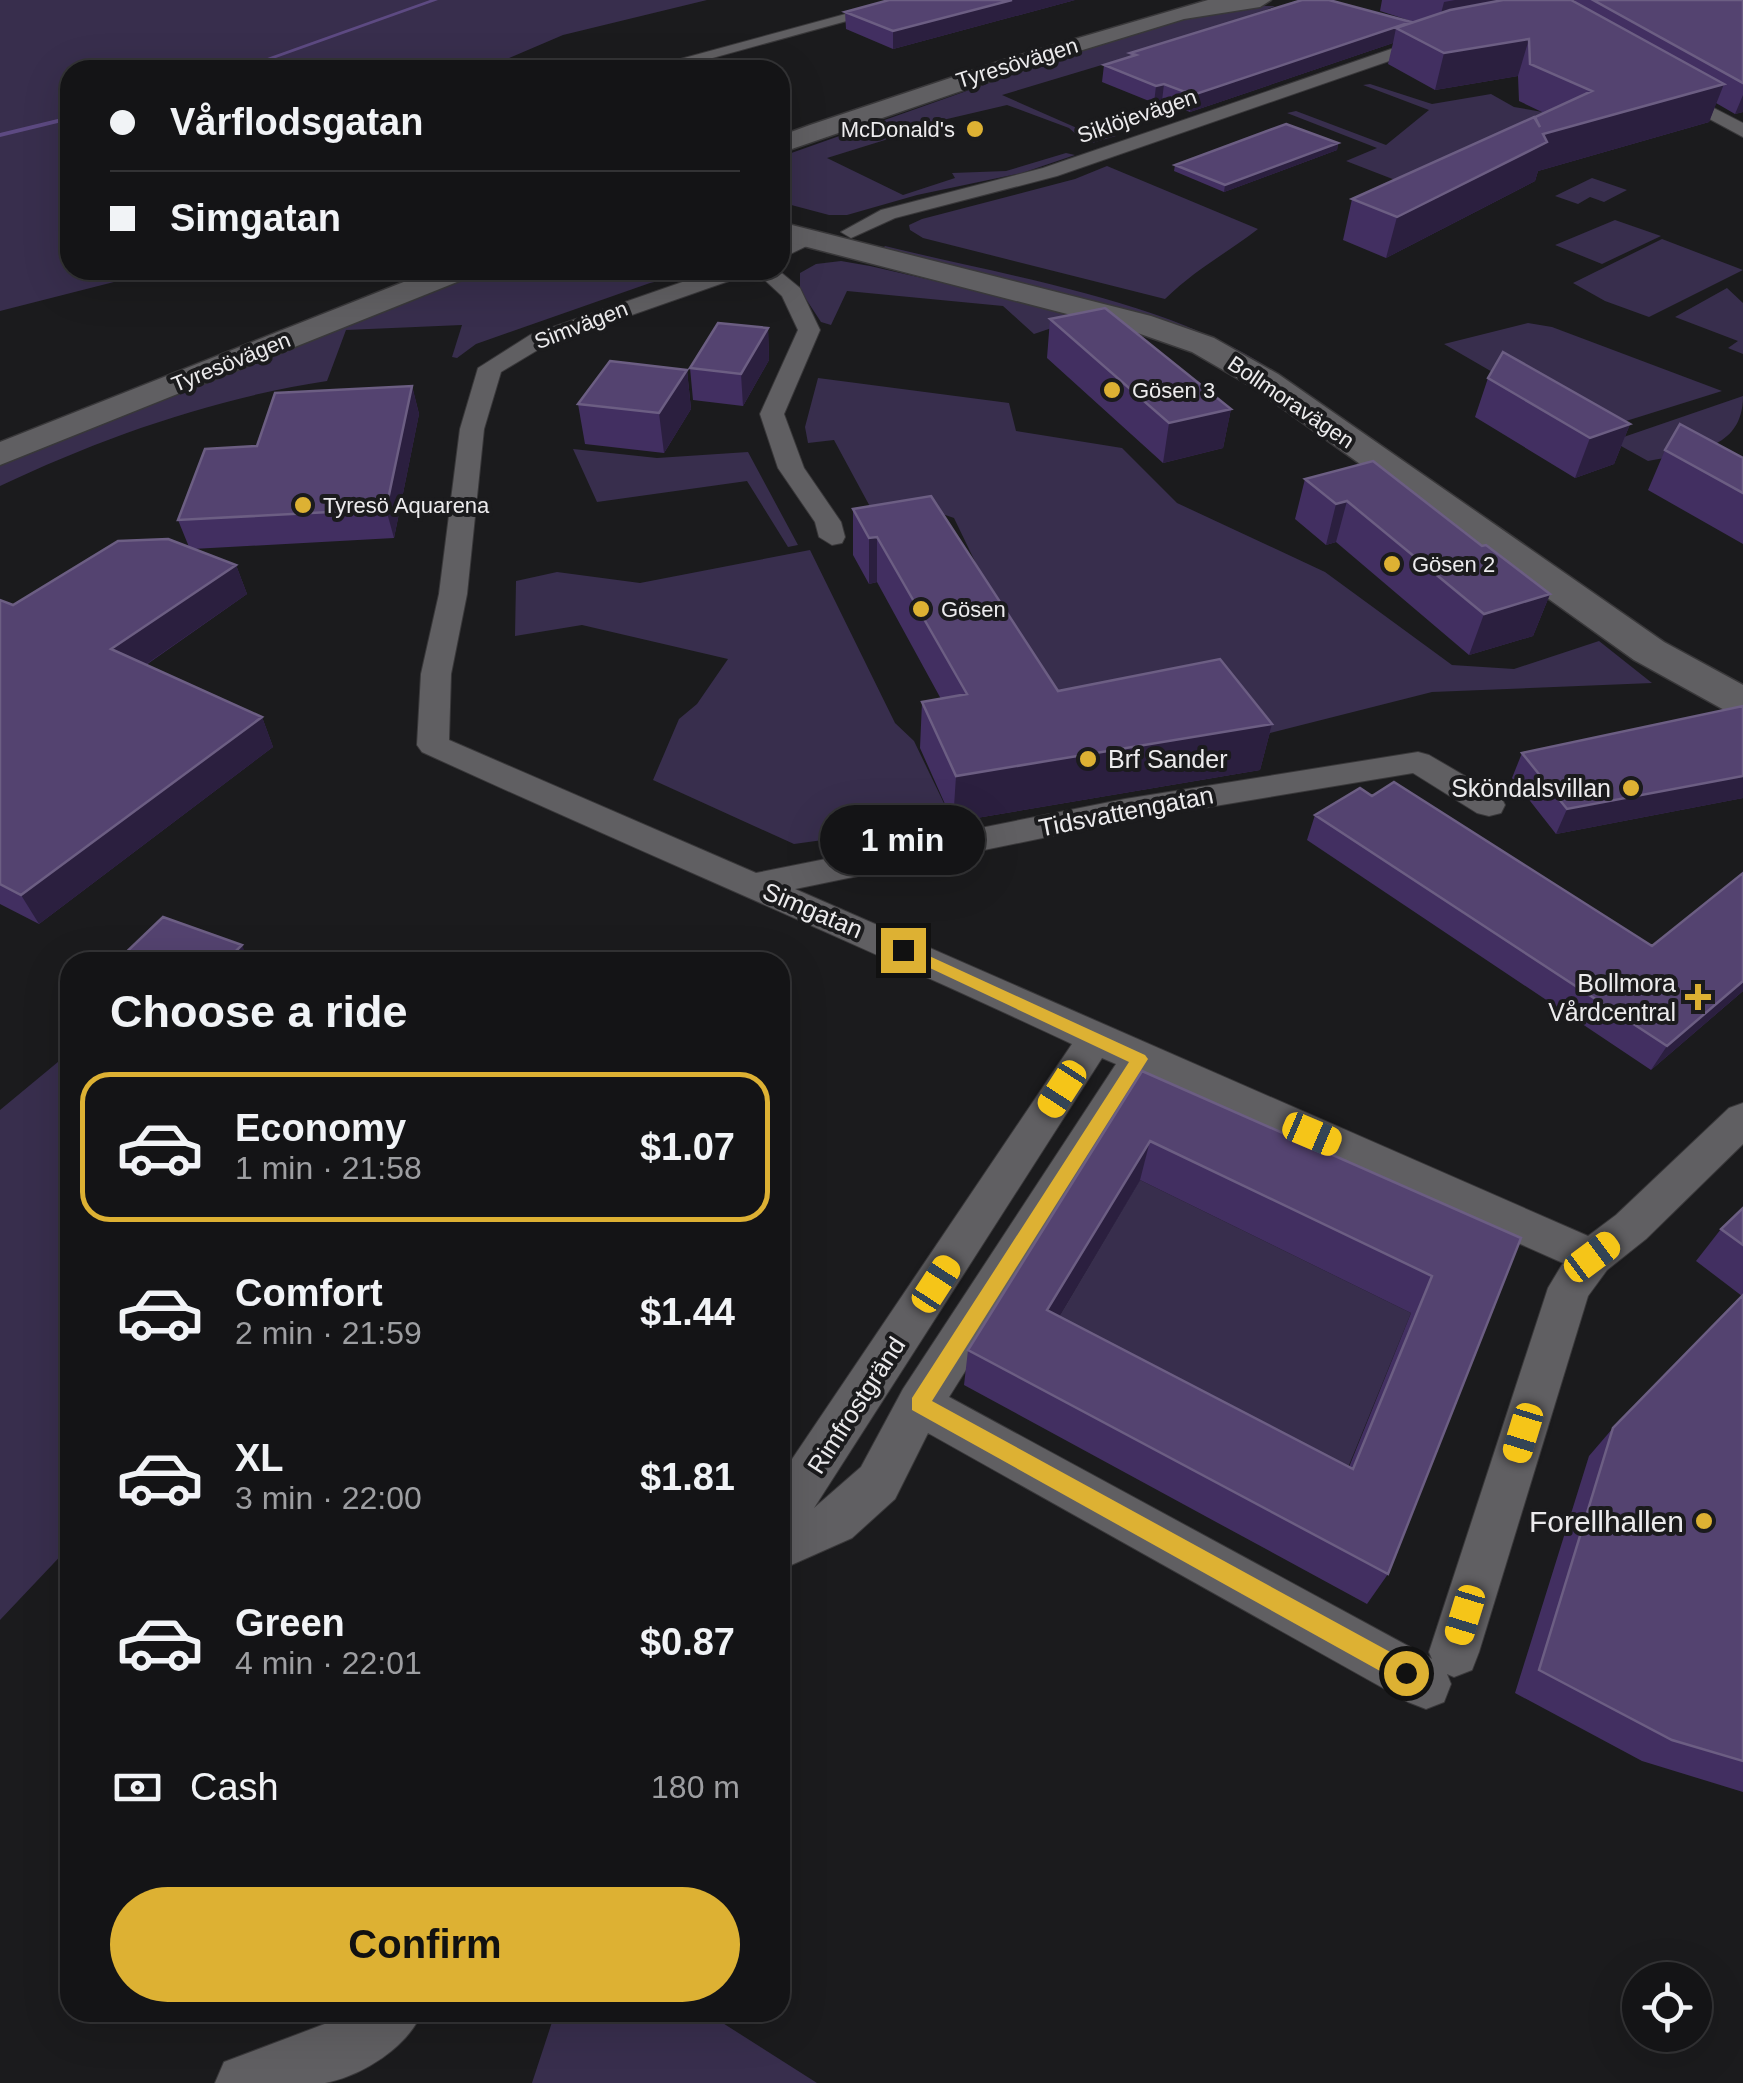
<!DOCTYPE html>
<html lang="en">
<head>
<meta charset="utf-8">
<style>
  body { margin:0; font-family:Helvetica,sans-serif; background:#212123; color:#f1f3f6; height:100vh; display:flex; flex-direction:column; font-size:38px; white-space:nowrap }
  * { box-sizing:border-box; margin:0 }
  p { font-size:32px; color:#9d9ea1 }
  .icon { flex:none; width:55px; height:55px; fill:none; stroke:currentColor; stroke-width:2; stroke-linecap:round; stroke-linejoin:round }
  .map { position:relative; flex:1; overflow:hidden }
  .sheet { position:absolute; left:60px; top:952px; width:730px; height:1070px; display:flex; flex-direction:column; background:#141416; border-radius:30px; box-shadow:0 10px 40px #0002,0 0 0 2px #333335 }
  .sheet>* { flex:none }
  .guide { position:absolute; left:60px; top:60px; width:730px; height:220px; border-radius:30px; box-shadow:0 10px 40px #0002,0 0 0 2px #333335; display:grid; align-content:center; height:220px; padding:0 50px; background:#141416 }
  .controls { position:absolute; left:1622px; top:1962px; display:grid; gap:20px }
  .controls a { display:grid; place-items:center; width:90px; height:90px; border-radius:50%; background:#141416; box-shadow:0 10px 40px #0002,0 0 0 2px #333335; font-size:50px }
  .end { position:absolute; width:45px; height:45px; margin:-22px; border:12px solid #ddb133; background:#111; box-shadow:0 0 0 5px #111 }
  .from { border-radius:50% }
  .bubble { position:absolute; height:70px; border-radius:35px; background:#141416; box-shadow:0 10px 40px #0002,0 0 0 2px #333335; font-size:32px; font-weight:700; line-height:70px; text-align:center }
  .car { position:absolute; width:30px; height:60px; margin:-30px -15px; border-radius:12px; box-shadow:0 0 8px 2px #0007; background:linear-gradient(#f5c518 24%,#345 0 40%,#f5c518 0 76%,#345 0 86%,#f5c518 0) }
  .guide b { display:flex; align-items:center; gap:35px; height:95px; font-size:38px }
  .guide b+b { border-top:2px solid #333335 }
  .guide i { width:25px; height:25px; background:#f1f3f6 }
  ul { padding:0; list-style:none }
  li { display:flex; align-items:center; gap:30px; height:150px; margin:0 20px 15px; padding:0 30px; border:5px solid transparent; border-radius:30px }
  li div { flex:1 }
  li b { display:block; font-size:38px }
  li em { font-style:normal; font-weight:700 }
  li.selected { border-color:#ddb133 }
  li>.icon { width:90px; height:90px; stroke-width:1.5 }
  h2 { padding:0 50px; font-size:45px; line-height:120px }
  .pay { display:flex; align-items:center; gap:25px; height:110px; padding:0 50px; font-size:38px }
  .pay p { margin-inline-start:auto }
  .primary-button { display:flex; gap:20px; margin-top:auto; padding:20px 50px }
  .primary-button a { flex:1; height:115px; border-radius:60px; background:#ddb133; color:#111; font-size:40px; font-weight:700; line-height:115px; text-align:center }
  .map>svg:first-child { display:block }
  .green { fill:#382e4d }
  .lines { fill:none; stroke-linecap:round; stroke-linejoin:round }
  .stream { fill:#5d4a82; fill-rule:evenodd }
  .street-casing { stroke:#39383a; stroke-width:2 }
  .secondary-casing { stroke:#39383a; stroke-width:3 }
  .street { fill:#605f62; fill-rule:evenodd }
  .secondary { fill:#605f62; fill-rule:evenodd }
  .wall { fill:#422f61; fill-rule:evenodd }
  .shaded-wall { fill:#2b1f3f }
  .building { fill:#544370; stroke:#6c5e83; stroke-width:2.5; fill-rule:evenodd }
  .route { fill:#ddb133 }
  .poi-dot { fill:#ddb133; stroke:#1b1b1d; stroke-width:4 }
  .labels { text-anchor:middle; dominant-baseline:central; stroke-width:8; stroke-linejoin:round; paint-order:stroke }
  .far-street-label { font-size:22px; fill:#ecebed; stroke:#1b1b1d }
  .far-poi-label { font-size:22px; fill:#ecebed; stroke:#1b1b1d; text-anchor:start }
  .poi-label { font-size:25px; fill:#ecebed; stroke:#1b1b1d; text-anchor:end }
  .street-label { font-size:25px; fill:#ecebed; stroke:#1b1b1d }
  .near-poi-label { font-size:30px; fill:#ecebed; stroke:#1b1b1d; text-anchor:end }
</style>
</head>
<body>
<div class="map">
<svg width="1743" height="2083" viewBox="0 0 1743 2083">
  <rect width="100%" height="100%" fill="#1b1b1d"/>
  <!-- green -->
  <path class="green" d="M 0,0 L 707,0 L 563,35 L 481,70 L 70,70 L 70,270 L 161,270 L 0,311 Z
    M 1255,6 L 1275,6 L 1225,28 L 1002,95 L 1086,132 L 1116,136 L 1092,143 L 1084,141 L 1069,128 L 1007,105 L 900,130 L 885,140 L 827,158 L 903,195 L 955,178 L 952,173 L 1006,171 L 1066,153 L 1075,155 L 1022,173 L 917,195 L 847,215 L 829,215 L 780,202 L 780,157 L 1122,36 L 1172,20 Z
    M 1370,84 L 1432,104 L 1491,94 L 1514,107 L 1554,114 L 1421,190 L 1346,161 L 1377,148 L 1287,113 L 1296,111 L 1386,145 L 1429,110 L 1363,85 Z
    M 1107,166 L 1258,229 C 1224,255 1196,269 1165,299 L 923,238 L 910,230 L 909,225 L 922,219 L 1075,179 Z
    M 1592,178 L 1627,190 L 1604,202 L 1590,197 L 1578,204 L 1555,196 Z
    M 1615,220 L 1661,236 L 1602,264 L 1555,245 Z
    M 1662,239 L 1743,270 L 1649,317 L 1605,301 L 1573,283 Z
    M 885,246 C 1006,276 1178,302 1279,375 L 881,250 Z
    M 841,261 L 870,266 L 1087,316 L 1034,334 L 1003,306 L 847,291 L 831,325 L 821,322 L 800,290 L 800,273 L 816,264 Z
    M 489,270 L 705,270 L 650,283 L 476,344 L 457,358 L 452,357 L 462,325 L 346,330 L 327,381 C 215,398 103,437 0,486 L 0,464 L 336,325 Z
    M 1727,288 L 1743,303 L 1743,354 L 1728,348 L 1738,341 L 1675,317 Z
    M 1528,323 L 1552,327 L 1722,391 L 1594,431 L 1444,344 Z
    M 818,378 L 1009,403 L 1016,431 L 1122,448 L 1177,503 L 1325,572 L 1452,665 L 1514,669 L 1599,641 L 1652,683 L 1432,692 L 1238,741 L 1188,678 L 1038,692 L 954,518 L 922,507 L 874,514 L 834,440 L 808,443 L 805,427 Z
    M 1743,396 C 1743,451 1691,452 1648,461 L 1612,441 Z
    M 573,449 L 657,458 L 748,452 L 798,545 L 788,547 L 747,481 L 597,502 Z
    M 810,550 L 895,723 L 914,741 L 953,822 L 794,844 L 653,780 L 679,719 L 697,704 L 728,659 L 582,625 L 515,636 L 516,581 L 557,572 L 640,583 Z
    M 70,1052 L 70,1546 L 0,1620 L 0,1110 Z
    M 1140,1180 L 1411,1313 L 1334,1502 L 1041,1347 Z
    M 555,2013 L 707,2013 L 817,2083 L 532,2083 Z"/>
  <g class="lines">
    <!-- stream -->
    <path class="stream" d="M 430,0 L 438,0 L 242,70 L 234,70 Z
      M 70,116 L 70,120 L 0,137 L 0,133 Z"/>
    <!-- street casing -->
    <g class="street-casing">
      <path id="street" d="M 897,0 L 923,0 L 669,70 L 640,70 Z
        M 1438,33 L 1446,38 L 1444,42 L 1057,176 L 895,218 L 851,238 L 841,232 L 881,210 L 1043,168 Z
        M 1671,86 L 1743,123 L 1743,137 L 1665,95 L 1665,87 Z
        M 808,232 L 815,234 L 818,238 L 815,242 L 780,259 L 780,245 Z
        M 717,270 L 749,270 L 746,275 L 546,345 L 501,372 L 484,429 L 467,594 L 451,674 L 449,740 L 756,873 L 1125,799 L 1418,752 L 1429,755 L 1501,797 L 1505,805 L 1501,813 L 1489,816 L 1477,813 L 1413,773 L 1125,821 L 795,889 L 1588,1236 L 1616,1215 L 1729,1108 L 1743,1103 L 1743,1144 L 1646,1239 L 1607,1270 L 1588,1296 L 1479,1652 L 1472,1670 L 1454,1677 L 1447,1674 L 1451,1684 L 1444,1702 L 1426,1709 L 1408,1702 L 928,1433 L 895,1499 L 852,1538 L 780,1570 L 780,1477 L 1072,1044 C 857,943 638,851 422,752 L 417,745 L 421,674 L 439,594 L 460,429 L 478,368 L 530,335 ZM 1102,1058 L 1116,1064 L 903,1389 L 861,1467 L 814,1508 ZM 1148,1079 L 1563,1263 L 1548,1288 L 1429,1652 L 1432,1659 L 949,1397 Z
        M 754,270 L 778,270 L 800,288 L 820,330 L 784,414 L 804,468 L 841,522 L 845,537 L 842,543 L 832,545 L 819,537 L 815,522 L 778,468 L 760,414 L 798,330 L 782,296 Z
        M 344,2012 L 422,2012 C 408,2047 362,2076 325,2083 C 291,2083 250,2083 215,2083 L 224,2062 L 330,2022 Z"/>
    </g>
    <!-- secondary casing -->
    <g class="secondary-casing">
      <path id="secondary" d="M 1208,0 L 1271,0 L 1260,7 L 1184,19 L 1063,56 L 780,153 L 780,136 L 810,125 L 1007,59 Z
        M 780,222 L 1151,316 L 1214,338 L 1278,374 L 1664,642 L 1743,685 L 1743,716 L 1728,712 L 1634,660 L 1254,388 L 1192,352 L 1129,330 L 780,240 Z
        M 434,270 L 476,270 L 472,276 L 0,465 L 0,442 Z"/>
    </g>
    <!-- street -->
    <use href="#street" class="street"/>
    <!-- secondary -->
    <use href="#secondary" class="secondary"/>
  </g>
  <!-- wall -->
  <path class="wall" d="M 1075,0 L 893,49 L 846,29 L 845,12 Z
    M 1382,0 L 1743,0 L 1743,112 L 1735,114 L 1716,103 L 1709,122 L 1538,171 L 1535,181 L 1386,258 L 1343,240 L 1352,199 L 1544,113 L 1519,101 L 1518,76 L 1435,90 L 1388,64 L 1393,43 L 1190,112 L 1162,101 L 1154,103 L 1102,82 L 1104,65 L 1130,57 L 1130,53 L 1414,22 L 1380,11 Z
    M 1338,143 L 1337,150 L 1224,192 L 1174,171 L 1175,165 Z
    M 1050,319 L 1231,409 L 1223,448 L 1163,463 L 1047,358 Z
    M 768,328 L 769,360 L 743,406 L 693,400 L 690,368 Z
    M 687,370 L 691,409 L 664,453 L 585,444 L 578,404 Z
    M 1488,378 L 1630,424 L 1614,464 L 1575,478 L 1475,417 Z
    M 412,386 L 419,414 L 394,538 L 193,549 L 236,565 L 247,594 L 146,665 L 262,717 L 273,747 L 39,924 L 0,904 L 0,600 L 13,605 L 189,547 L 178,520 L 257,446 Z
    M 1665,450 L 1743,458 L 1743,544 L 1648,490 Z
    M 1305,479 L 1482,546 L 1550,594 L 1533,636 L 1469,655 L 1336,542 L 1326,545 L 1295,519 Z
    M 853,509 L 1058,691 L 1272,724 L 1260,770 L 953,822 L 920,748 L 922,702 L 941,699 L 877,582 L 869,584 L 853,555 Z
    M 1743,706 L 1743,798 L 1556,834 L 1512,778 L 1522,753 Z
    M 1372,796 L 1652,946 L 1743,873 L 1743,991 L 1651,1070 L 1307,840 L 1315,815 Z
    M 1142,1071 L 1521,1238 L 1388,1574 L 1367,1604 L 964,1385 L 968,1350 ZM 1140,1180 L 1411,1313 L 1349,1467 L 1059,1316 Z
    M 1743,1208 L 1743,1792 L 1642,1761 L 1515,1693 L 1589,1456 L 1613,1428 L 1742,1296 L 1696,1261 L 1721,1229 Z"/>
  <!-- shaded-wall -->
  <path class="shaded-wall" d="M 1012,0 L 1075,0 L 893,49 L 893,31 Z
    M 1455,0 L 1575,0 L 1574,2 L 1437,29 L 1444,2 Z
    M 1411,22 L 1396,28 L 1393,43 L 1190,112 L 1193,95 Z
    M 1529,39 L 1518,76 L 1435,90 L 1444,53 Z
    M 1164,84 L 1162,101 L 1154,103 L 1156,86 Z
    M 1724,84 L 1709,122 L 1538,171 L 1535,181 L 1386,258 L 1397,217 L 1543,134 Z
    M 1743,95 L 1743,112 L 1735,114 Z
    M 1338,143 L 1337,150 L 1224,192 L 1225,185 Z
    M 768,328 L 769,360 L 743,406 L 741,374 Z
    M 687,370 L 691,409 L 664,453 L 659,413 Z
    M 412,386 L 419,414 L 394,538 L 386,509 Z
    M 1231,409 L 1223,448 L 1163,463 L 1169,423 Z
    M 1630,424 L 1614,464 L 1575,478 L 1590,438 Z
    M 1347,501 L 1336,542 L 1326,545 L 1336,504 Z
    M 877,537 L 877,582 L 869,584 L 869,538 Z
    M 236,565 L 247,594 L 125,679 L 111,649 Z
    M 1550,594 L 1533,636 L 1469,655 L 1484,614 Z
    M 262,717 L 273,747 L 39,924 L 21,895 Z
    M 1272,724 L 1260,770 L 953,822 L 956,776 Z
    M 1743,776 L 1743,798 L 1556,834 L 1567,809 Z
    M 242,945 L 249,961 L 247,962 L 225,962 Z
    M 1743,981 L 1743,991 L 1651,1070 L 1667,1046 Z
    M 1150,1141 L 1140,1180 L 1041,1347 L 1047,1310 Z"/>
  <!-- building -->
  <path class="building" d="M 889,0 L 1012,0 L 893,31 L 845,12 Z
    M 1302,0 L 1329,0 L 1411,22 L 1193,95 L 1164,84 L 1156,86 L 1104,65 L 1136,55 L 1130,53 Z
    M 1503,0 L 1571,0 L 1724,84 L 1543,134 L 1547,142 L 1397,217 L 1352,199 L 1534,117 L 1540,127 L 1535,117 L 1592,91 L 1530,64 L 1529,39 L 1444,53 L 1396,28 L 1450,10 Z
    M 1593,0 L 1743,0 L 1743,83 Z
    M 1286,124 L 1338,143 L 1225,185 L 1175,165 Z
    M 1105,308 L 1231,409 L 1169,423 L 1050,319 Z
    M 718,323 L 768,328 L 741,374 L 690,368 Z
    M 1503,352 L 1630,424 L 1590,438 L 1488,378 Z
    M 610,361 L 687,370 L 659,413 L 578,404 Z
    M 412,386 L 386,509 L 178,520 L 205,449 L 257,446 L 275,393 Z
    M 1680,424 L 1743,458 L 1743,493 L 1665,450 Z
    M 1373,461 L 1482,546 L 1486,545 L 1550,594 L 1484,614 L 1347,501 L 1336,504 L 1305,479 Z
    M 931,496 L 1058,691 L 1220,659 L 1272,724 L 956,776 L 922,702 L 967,694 L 877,537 L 869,538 L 853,509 Z
    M 168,539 L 236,565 L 111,649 L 262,717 L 21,895 L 0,884 L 0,600 L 13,605 L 118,541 Z
    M 1743,706 L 1743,776 L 1567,809 L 1522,753 Z
    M 1394,782 L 1652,946 L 1743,873 L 1743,981 L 1667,1046 L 1315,815 L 1360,788 L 1372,796 Z
    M 163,917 L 242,945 L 225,962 L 116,962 Z
    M 1142,1071 L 1521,1238 L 1388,1574 L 968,1350 ZM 1150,1141 L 1432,1276 L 1353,1469 L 1047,1310 Z
    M 1743,1208 L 1743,1245 L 1721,1229 Z
    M 1743,1295 L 1743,1761 L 1672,1740 L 1539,1670 L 1613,1428 Z"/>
  <!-- route -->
  <path class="route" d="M 903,944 L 1145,1055 L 1148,1059 L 932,1401 L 1414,1665 L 1417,1673 L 1414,1681 L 1406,1684 L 1398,1681 L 912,1410 L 912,1398 L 1129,1062 L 898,953 L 895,950 Z"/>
  <!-- markers -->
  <g class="poi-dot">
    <circle cx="975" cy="129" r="10"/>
    <circle cx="1112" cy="390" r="10"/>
    <circle cx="303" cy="505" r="10"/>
    <circle cx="1392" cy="564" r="10"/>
    <circle cx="921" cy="609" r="10"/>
    <circle cx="1088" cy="759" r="10"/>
    <circle cx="1631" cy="788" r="10"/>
    <path d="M1693 982h10v10h10v10h-10v10h-10v-10h-10v-10h10z"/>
    <circle cx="1704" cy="1521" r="10"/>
  </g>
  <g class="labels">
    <!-- far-street labels -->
    <g class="far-street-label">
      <text transform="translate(1017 63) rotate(-17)">Tyresövägen</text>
      <text transform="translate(1137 116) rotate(-19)">Siklöjevägen</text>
      <text transform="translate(581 325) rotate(-21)">Simvägen</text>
      <text transform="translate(231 362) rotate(-22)">Tyresövägen</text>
      <text transform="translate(1291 402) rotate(34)">Bollmoravägen</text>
    </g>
    <!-- far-poi labels -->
    <g class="far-poi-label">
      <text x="955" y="129" text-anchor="end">McDonald's</text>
      <text x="1132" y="390">Gösen 3</text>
      <text x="323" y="505">Tyresö Aquarena</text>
      <text x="1412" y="564">Gösen 2</text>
      <text x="941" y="609">Gösen</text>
    </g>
    <!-- poi labels -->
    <g class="poi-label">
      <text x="1108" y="759" text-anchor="start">Brf Sander</text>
      <text x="1611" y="788">Sköndalsvillan</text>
      <text x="1676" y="983">Bollmora<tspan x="1676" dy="29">Vårdcentral</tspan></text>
    </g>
    <!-- street labels -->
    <g class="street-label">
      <text transform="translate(1126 811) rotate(-11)">Tidsvattengatan</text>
      <text transform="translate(813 910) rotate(23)">Simgatan</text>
      <text transform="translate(856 1405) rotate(-57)">Rimfrostgränd</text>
    </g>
    <!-- near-poi labels -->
    <g class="near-poi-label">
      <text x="1684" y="1521">Forellhallen</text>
    </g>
  </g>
</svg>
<div class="controls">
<a><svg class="icon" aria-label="locate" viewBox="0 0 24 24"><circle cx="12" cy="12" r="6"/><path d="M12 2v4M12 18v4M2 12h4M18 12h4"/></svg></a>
</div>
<i class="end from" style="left:1406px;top:1673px"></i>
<i class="end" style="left:903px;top:950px"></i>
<div class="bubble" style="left:820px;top:805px;width:165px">1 min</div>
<i class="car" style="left:1062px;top:1089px;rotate:213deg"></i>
<i class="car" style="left:1312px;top:1134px;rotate:113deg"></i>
<i class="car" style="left:1592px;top:1257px;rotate:53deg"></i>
<i class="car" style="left:936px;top:1284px;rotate:33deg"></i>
<i class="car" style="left:1523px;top:1433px;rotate:197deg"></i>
<i class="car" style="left:1465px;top:1615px;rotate:197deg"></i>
<div class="guide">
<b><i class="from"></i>Vårflodsgatan</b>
<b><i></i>Simgatan</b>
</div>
<section class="sheet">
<h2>Choose a ride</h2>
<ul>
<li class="selected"><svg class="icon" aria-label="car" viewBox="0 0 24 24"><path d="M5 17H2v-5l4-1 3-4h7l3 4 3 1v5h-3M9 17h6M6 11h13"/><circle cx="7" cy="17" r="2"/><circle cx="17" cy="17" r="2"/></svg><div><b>Economy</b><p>1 min · 21:58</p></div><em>$1.07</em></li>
<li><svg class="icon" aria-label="car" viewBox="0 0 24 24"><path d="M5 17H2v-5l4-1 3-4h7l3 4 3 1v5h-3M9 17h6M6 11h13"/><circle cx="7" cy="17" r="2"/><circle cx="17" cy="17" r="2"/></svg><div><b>Comfort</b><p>2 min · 21:59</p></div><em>$1.44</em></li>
<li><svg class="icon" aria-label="car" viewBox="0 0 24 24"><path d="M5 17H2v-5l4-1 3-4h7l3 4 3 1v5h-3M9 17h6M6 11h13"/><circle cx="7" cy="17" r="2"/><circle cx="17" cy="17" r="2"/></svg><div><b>XL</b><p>3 min · 22:00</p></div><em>$1.81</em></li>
<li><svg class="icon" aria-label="car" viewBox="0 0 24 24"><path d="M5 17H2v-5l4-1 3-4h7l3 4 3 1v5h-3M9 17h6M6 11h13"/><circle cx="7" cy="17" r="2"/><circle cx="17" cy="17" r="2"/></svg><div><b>Green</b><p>4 min · 22:01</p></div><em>$0.87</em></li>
</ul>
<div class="pay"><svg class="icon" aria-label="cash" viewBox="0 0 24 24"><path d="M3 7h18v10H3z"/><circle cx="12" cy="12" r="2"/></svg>Cash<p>180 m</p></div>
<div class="primary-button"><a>Confirm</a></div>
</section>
</div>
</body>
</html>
